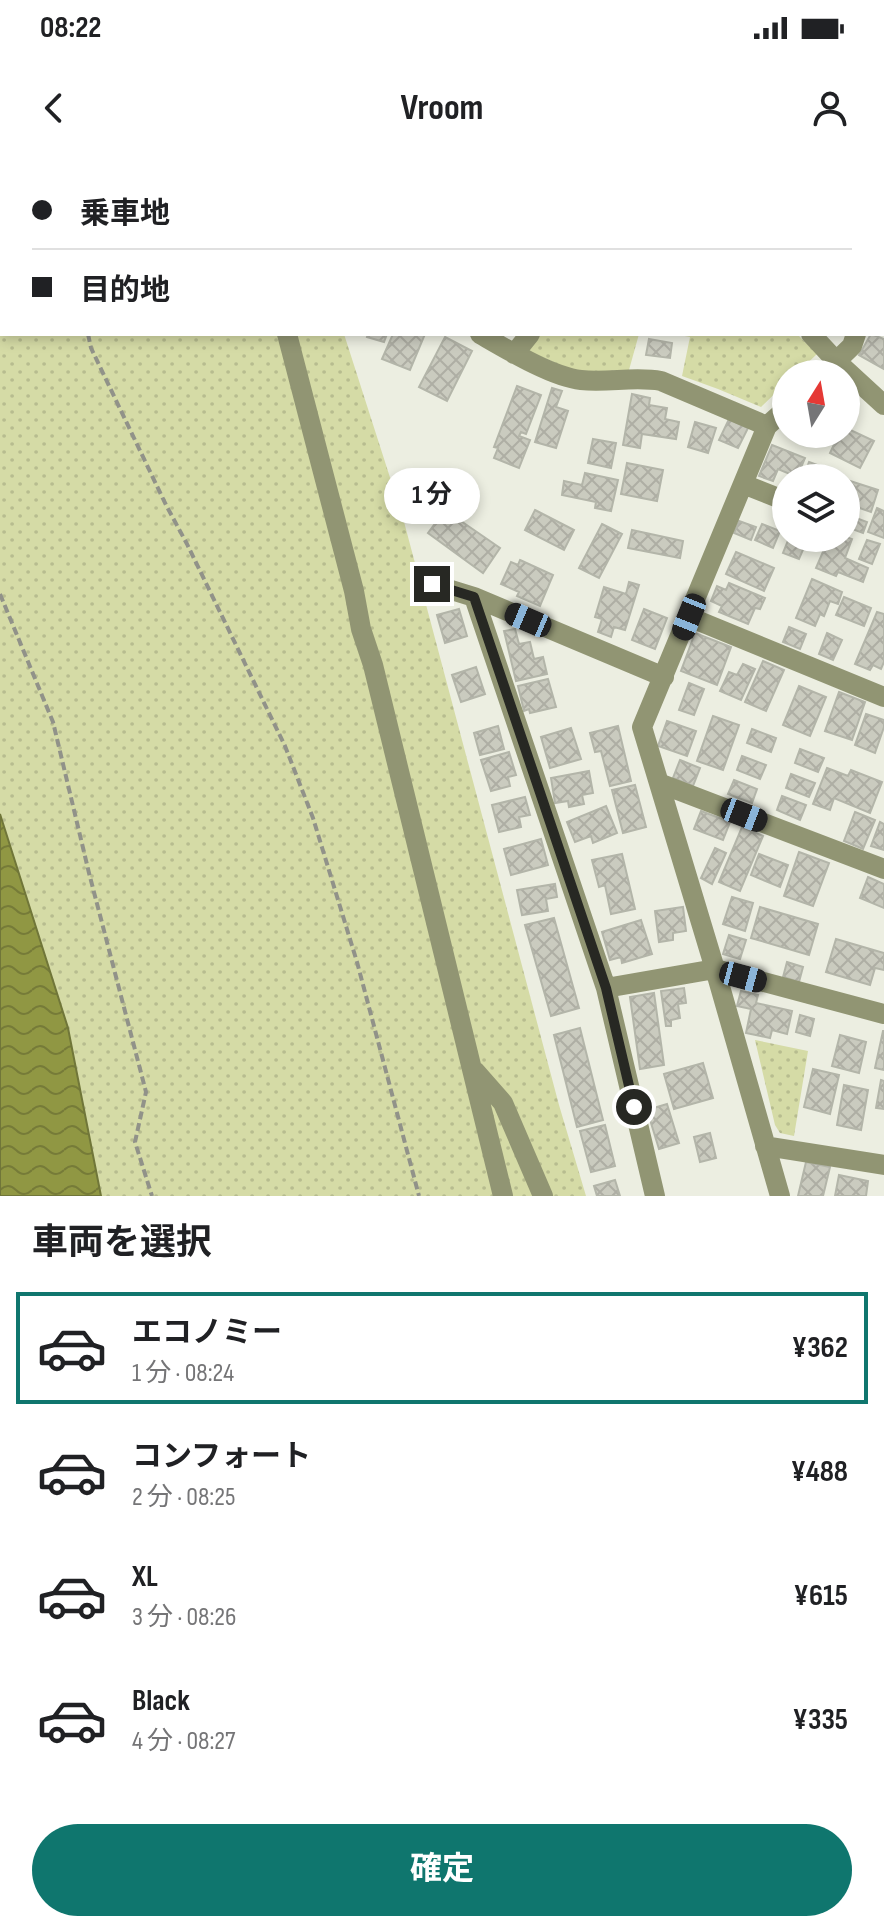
<!DOCTYPE html>
<html lang="ja">
<head>
<meta charset="utf-8">
<style>
  body { margin:0; font-family:"Sofia Sans Condensed","Noto Sans JP",sans-serif; background:#f2f2f2; color:#202124; height:100vh; display:flex; flex-direction:column; font-size:30px; white-space:nowrap }
  * { box-sizing:border-box; margin:0 }
  p { font-size:26px; color:#757577 }
  .icon { flex:none; width:44px; height:44px; fill:none; stroke:currentColor; stroke-width:2; stroke-linecap:round; stroke-linejoin:round }
  .map { position:relative; height:1036px; overflow:hidden }
  .drawer { display:flex; flex-direction:column; background:#fff; flex:1 }
  .drawer>* { flex:none }
  .guide { position:absolute; left:0px; top:0px; width:884px; height:176px; box-shadow:0 4px 12px #0003; display:grid; align-content:center; height:176px; padding:0 32px; background:#fff }
  .needle { width:52px; rotate:11deg }
  .fabs { position:absolute; left:772px; top:200px; display:grid; gap:16px }
  .fabs a { display:grid; place-items:center; width:88px; height:88px; border-radius:50%; background:#fff; box-shadow:0 4px 12px #0003; font-size:40px }
  .end { position:absolute; width:36px; height:36px; margin:-18px; border:10px solid #272823; background:#fff; box-shadow:0 0 0 4px #fff }
  .from { border-radius:50% }
  .bubble { position:absolute; height:56px; border-radius:28px; background:#fff; box-shadow:0 4px 12px #0003; font-size:26px; font-weight:700; line-height:56px; text-align:center }
  .car { position:absolute; width:24px; height:48px; margin:-24px -12px; border-radius:10px; box-shadow:0 0 6px 2px #0007; background:linear-gradient(#222 24%,#8ab4d8 0 40%,#222 0 76%,#8ab4d8 0 86%,#222 0) }
  .guide b { display:flex; align-items:center; gap:28px; height:76px; font-size:30px }
  .guide b+b { border-top:2px solid #e0e0e0 }
  .guide i { width:20px; height:20px; background:#202124 }
  ul { padding:0; list-style:none }
  li { display:flex; align-items:center; gap:24px; height:112px; margin:0 16px 12px; padding:0 16px; border:4px solid transparent; border-radius:0px }
  li div { flex:1 }
  li b { display:block; font-size:30px }
  li em { font-style:normal; font-weight:700 }
  li.current { border-color:#0f766e }
  li>.icon { width:72px; height:72px; stroke-width:1.5 }
  h2 { padding:0 32px; font-size:36px; line-height:96px }
  .cta { display:flex; gap:16px; margin-top:auto; padding:16px 32px }
  .cta a { flex:1; height:92px; border-radius:48px; background:#0f766e; color:#fff; font-size:32px; font-weight:700; line-height:92px; text-align:center }
  .status { display:flex; justify-content:space-between; align-items:center; height:56px; padding:0 40px; background:#fff; direction:ltr }
  .status svg { height:22px; fill:currentColor }
  header { display:flex; justify-content:space-between; align-items:center; height:104px; padding:0 32px; background:#fff; font-size:36px; font-weight:700 }
  .map>svg:first-child { display:block }
  .green { fill:url(#green-dots) }
  .water { fill:url(#water-waves); stroke:#707639; stroke-width:2 }
  .building { fill:url(#building-cross-hatch); stroke:#b3b5a9; stroke-width:2 }
  .lines { fill:none; stroke-linecap:round; stroke-linejoin:round }
  .path { stroke:#919289; stroke-width:4; stroke-dasharray:8 4; stroke-linecap:butt }
  .minor { stroke:#919573; stroke-width:20 }
  .route { stroke:#272823; stroke-width:10 }
</style>
</head>
<body>
<div class="status"><b>08:22</b><svg viewBox="0 0 49 12"><path d="M0 12V9h3v3zM5 12V6h3v6zM10 12V3h3v9zM15 12V0h3v12zM26 1h20v11H26zM47 4h2v5h-2z"/></svg></div>
<header><svg class="icon" aria-label="back" viewBox="0 0 24 24"><path d="M15 5l-7 7 7 7"/></svg>Vroom<svg class="icon" aria-label="person" viewBox="0 0 24 24"><circle cx="12" cy="8" r="4"/><path d="M4 21q1-7 8-7t8 7"/></svg></header>
<div class="map">
<svg width="884" height="1036" viewBox="0 0 884 1036">
  <defs>
    <pattern id="green-dots" width="8" height="8" patternUnits="userSpaceOnUse" patternTransform="scale(2)"><rect width="8" height="8" fill="#d5dba6"/><path d="M2 2h.1M6 6h.1" fill="none" stroke="#b7bc8f" stroke-width="1.8" stroke-linecap="round"/></pattern>
    <pattern id="water-waves" width="16" height="10" patternUnits="userSpaceOnUse" patternTransform="scale(2)"><rect width="16" height="10" fill="#909743"/><path d="M0 5q4-4 8 0t8 0" fill="none" stroke="#767b38"/></pattern>
    <pattern id="building-cross-hatch" width="8" height="8" patternUnits="userSpaceOnUse" patternTransform="scale(2)"><rect width="8" height="8" fill="#cacbbf"/><path d="M0 0l8 8M0 8l8-8" fill="none" stroke="#aeaea4"/></pattern>
  </defs>
  <rect width="100%" height="100%" fill="#eceee1"/>
  <!-- green -->
  <path class="green" d="M 0,0 L 312,0 L 313,2 L 2,2 L 2,174 L 344,174 L 403,358 L 559,945 L 586,1036 L 101,1036 L 68,868 L 0,654 Z
    M 537,174 L 639,174 L 629,210 L 587,212 L 567,208 L 524,189 Z
    M 674,174 L 797,174 L 817,194 L 796,214 L 786,214 L 786,223 L 761,247 L 718,229 L 682,216 L 690,177 Z
    M 755,880 L 808,891 L 794,976 L 780,973 L 775,965 Z"/>
  <!-- water -->
  <path class="water" d="M 0,654 L 68,868 L 101,1036 L 0,1036 Z"/>
  <!-- building -->
  <path class="building" d="M 794,0 L 838,0 L 837,2 L 797,2 Z
    M 368,174 L 387,174 L 384,182 L 367,177 Z
    M 393,174 L 425,174 L 410,210 L 382,199 Z
    M 871,174 L 884,179 L 884,209 L 859,195 Z
    M 445,177 L 472,191 L 447,241 L 419,227 Z
    M 649,179 L 672,183 L 670,198 L 646,195 Z
    M 517,226 L 541,235 L 526,274 L 521,272 L 519,276 L 530,280 L 519,308 L 494,298 L 498,288 L 494,287 Z
    M 552,228 L 562,231 L 556,247 L 568,251 L 556,288 L 535,282 Z
    M 632,234 L 650,238 L 649,245 L 667,248 L 665,259 L 679,262 L 676,279 L 642,274 L 640,288 L 623,285 Z
    M 729,259 L 748,268 L 738,288 L 719,280 Z
    M 695,262 L 716,268 L 708,293 L 688,287 Z
    M 846,268 L 874,281 L 860,308 L 830,293 L 839,274 L 846,274 Z
    M 593,279 L 616,283 L 611,308 L 588,303 Z
    M 772,285 L 805,298 L 797,317 L 778,309 L 773,321 L 759,316 Z
    M 809,302 L 842,314 L 840,318 L 803,318 Z
    M 627,303 L 663,310 L 657,341 L 621,334 Z
    M 585,313 L 618,320 L 611,351 L 595,348 L 596,342 L 562,335 L 564,321 L 582,325 Z
    M 847,320 L 878,330 L 871,352 L 851,345 L 853,339 L 846,336 Z
    M 877,348 L 884,351 L 884,378 L 868,372 Z
    M 445,350 L 500,388 L 483,413 L 428,373 Z
    M 535,350 L 574,370 L 564,390 L 525,370 Z
    M 856,358 L 867,362 L 863,373 L 852,369 Z
    M 739,361 L 756,367 L 751,380 L 734,373 Z
    M 602,364 L 622,374 L 599,418 L 579,408 Z
    M 762,364 L 780,371 L 773,388 L 755,380 Z
    M 632,370 L 683,381 L 680,398 L 628,388 Z
    M 846,377 L 852,379 L 845,398 L 868,408 L 863,422 L 838,412 L 836,416 L 816,408 L 829,378 Z
    M 789,378 L 808,378 L 799,399 L 783,393 Z
    M 867,380 L 880,384 L 872,404 L 859,399 Z
    M 736,392 L 774,408 L 764,431 L 726,414 Z
    M 520,400 L 553,415 L 540,446 L 517,436 L 519,432 L 501,424 L 511,402 L 518,405 Z
    M 812,419 L 842,432 L 838,444 L 830,441 L 824,456 L 820,454 L 815,466 L 796,458 Z
    M 629,422 L 639,425 L 625,470 L 614,467 L 611,477 L 598,472 L 602,459 L 595,457 L 604,427 L 626,434 Z
    M 729,423 L 765,438 L 760,449 L 755,448 L 748,464 L 719,452 L 722,446 L 711,441 L 717,426 L 726,430 Z
    M 844,437 L 871,448 L 864,466 L 836,455 Z
    M 459,449 L 467,476 L 445,483 L 437,455 Z
    M 644,449 L 667,458 L 655,489 L 632,480 Z
    M 877,452 L 884,454 L 884,502 L 881,509 L 873,505 L 870,510 L 855,504 Z
    M 789,467 L 806,474 L 800,489 L 783,482 Z
    M 515,469 L 519,484 L 530,482 L 534,499 L 543,497 L 547,514 L 516,521 L 504,471 Z
    M 695,473 L 731,487 L 717,525 L 681,511 Z
    M 827,473 L 842,480 L 833,500 L 819,494 Z
    M 763,501 L 784,510 L 766,551 L 745,542 Z
    M 743,504 L 755,509 L 741,540 L 720,531 L 729,512 L 737,515 Z
    M 476,507 L 485,534 L 461,542 L 452,515 Z
    M 548,519 L 556,547 L 530,553 L 529,549 L 524,551 L 518,526 Z
    M 689,523 L 704,529 L 694,555 L 679,550 Z
    M 799,526 L 826,537 L 810,576 L 783,565 Z
    M 839,532 L 865,542 L 852,580 L 825,571 Z
    M 866,554 L 884,560 L 884,567 L 875,593 L 855,585 Z
    M 713,556 L 739,565 L 723,610 L 697,601 Z
    M 667,561 L 696,571 L 687,596 L 658,586 Z
    M 498,566 L 504,589 L 480,595 L 474,573 Z
    M 618,566 L 631,621 L 610,626 L 601,591 L 595,592 L 590,573 Z
    M 571,568 L 581,599 L 550,608 L 541,577 Z
    M 752,569 L 776,578 L 771,592 L 747,583 Z
    M 800,589 L 824,598 L 818,612 L 795,603 Z
    M 509,592 L 516,615 L 508,617 L 510,626 L 491,631 L 481,600 Z
    M 742,596 L 766,605 L 760,619 L 737,610 Z
    M 680,600 L 700,608 L 693,626 L 673,618 Z
    M 827,608 L 848,616 L 851,610 L 882,622 L 870,653 L 834,638 L 830,650 L 813,644 Z
    M 589,611 L 593,633 L 582,635 L 584,644 L 569,647 L 568,641 L 555,643 L 551,618 Z
    M 791,614 L 815,623 L 809,637 L 786,628 Z
    M 734,620 L 757,629 L 752,643 L 728,634 Z
    M 635,625 L 646,667 L 623,673 L 612,630 Z
    M 782,636 L 806,645 L 800,660 L 777,650 Z
    M 525,637 L 530,655 L 519,657 L 521,667 L 499,672 L 492,645 Z
    M 606,646 L 617,673 L 593,683 L 591,676 L 575,682 L 567,662 Z
    M 701,651 L 730,662 L 723,680 L 694,669 Z
    M 855,652 L 875,660 L 863,689 L 844,681 Z
    M 880,662 L 884,664 L 884,690 L 871,686 Z
    M 742,667 L 763,676 L 740,731 L 719,722 Z
    M 541,679 L 548,705 L 511,715 L 504,689 Z
    M 715,688 L 726,693 L 712,724 L 701,718 Z
    M 799,692 L 829,703 L 813,746 L 784,736 Z
    M 622,694 L 635,749 L 611,754 L 605,725 L 599,727 L 592,700 Z
    M 759,694 L 788,705 L 780,727 L 751,715 Z
    M 868,717 L 884,724 L 884,748 L 860,738 Z
    M 555,724 L 557,737 L 546,739 L 548,751 L 522,755 L 517,730 Z
    M 732,737 L 753,743 L 745,771 L 723,764 Z
    M 683,747 L 686,771 L 673,773 L 673,780 L 659,782 L 655,751 Z
    M 760,747 L 818,764 L 809,795 L 751,778 Z
    M 554,758 L 579,848 L 551,856 L 525,765 Z
    M 641,760 L 652,794 L 622,803 L 621,797 L 610,800 L 602,772 Z
    M 729,775 L 746,780 L 740,799 L 723,794 Z
    M 836,779 L 884,793 L 884,810 L 875,808 L 870,825 L 826,812 Z
    M 787,802 L 803,807 L 799,822 L 783,817 Z
    M 684,828 L 686,843 L 678,844 L 680,858 L 671,860 L 671,866 L 666,866 L 661,831 Z
    M 741,831 L 758,835 L 756,843 L 792,851 L 787,874 L 772,870 L 770,878 L 746,873 L 751,849 L 737,846 Z
    M 654,833 L 664,905 L 640,909 L 630,837 Z
    M 800,855 L 814,859 L 810,876 L 796,872 Z
    M 580,868 L 603,960 L 577,967 L 554,875 Z
    M 883,871 L 884,871 L 884,910 L 875,908 Z
    M 840,875 L 866,882 L 859,913 L 832,906 Z
    M 703,903 L 713,938 L 674,949 L 664,914 Z
    M 813,909 L 839,915 L 830,954 L 804,947 Z
    M 881,920 L 884,921 L 884,949 L 876,948 Z
    M 844,925 L 868,930 L 861,970 L 837,965 Z
    M 667,944 L 679,983 L 659,989 L 647,950 Z
    M 605,965 L 615,1006 L 591,1012 L 580,971 Z
    M 710,973 L 716,998 L 700,1002 L 694,977 Z
    M 806,1002 L 830,1007 L 823,1036 L 798,1036 Z
    M 839,1015 L 868,1021 L 866,1036 L 835,1036 Z
    M 615,1020 L 620,1036 L 597,1036 L 594,1026 Z"/>
  <g class="lines">
    <!-- path -->
    <path class="path" d="M 0,6 L 2,7
      M 0,91 L 2,90
      M 88,174 L 91,188 L 166,345 L 187,384 L 285,586 L 313,658 L 357,802 L 419,1036
      M 0,434 L 53,562 L 89,713 L 146,932 L 135,982 L 152,1036"/>
    <!-- minor -->
    <path class="minor" d="M 239,0 L 239,2
      M 268,0 L 268,2
      M 649,0 L 651,2
      M 343,2 L 343,0
      M 761,2 L 761,0
      M 882,99 L 884,93
      M 287,174 L 354,431 L 361,469 L 373,505 L 503,1036
      M 480,174 C 506,189 552,217 581,220 C 608,223 635,216 661,221 L 767,266
      M 811,174 L 837,202 L 884,245
      M 514,194 L 530,174
      M 823,214 L 852,186 L 856,174
      M 743,324 L 786,341
      M 432,424 L 474,437 L 664,517
      M 474,437 L 606,828 L 655,1036
      M 689,457 L 884,537
      M 659,623 L 884,709
      M 606,828 L 715,809 L 884,854
      M 475,911 L 503,943 L 543,1036
      M 765,986 L 884,1005
      M 780,1036 L 715,809 L 642,567 L 767,266 L 786,249"/>
  </g>
  <g class="lines">
    <!-- route -->
    <path class="route" d="M 432,424 L 474,437 L 606,828 L 634,947"/>
  </g>
</svg>
<div class="fabs">
<a><svg class="needle" viewBox="-14 -14 28 28"><path d="M0-13l5 13h-10z" fill="#e53935"/><path d="M0 13l5-13h-10z" fill="#757577"/></svg></a>
<a><svg class="icon" aria-label="layers" viewBox="0 0 24 24"><path d="M12 4l9 5-9 5-9-5zM3 14l9 5 9-5"/></svg></a>
</div>
<i class="end from" style="left:634px;top:947px"></i>
<i class="end" style="left:432px;top:424px"></i>
<div class="bubble" style="left:384px;top:308px;width:96px">1 分</div>
<i class="car" style="left:689px;top:457px;rotate:202deg"></i>
<i class="car" style="left:528px;top:460px;rotate:293deg"></i>
<i class="car" style="left:744px;top:655px;rotate:111deg"></i>
<i class="car" style="left:743px;top:817px;rotate:105deg"></i>
<div class="guide">
<b><i class="from"></i>乗車地</b>
<b><i></i>目的地</b>
</div>
</div>
<section class="drawer">
<h2>車両を選択</h2>
<ul>
<li class="current"><svg class="icon" aria-label="car" viewBox="0 0 24 24"><path d="M5 17H2v-5l4-1 3-4h7l3 4 3 1v5h-3M9 17h6M6 11h13"/><circle cx="7" cy="17" r="2"/><circle cx="17" cy="17" r="2"/></svg><div><b>エコノミー</b><p>1 分 · 08:24</p></div><em>¥362</em></li>
<li><svg class="icon" aria-label="car" viewBox="0 0 24 24"><path d="M5 17H2v-5l4-1 3-4h7l3 4 3 1v5h-3M9 17h6M6 11h13"/><circle cx="7" cy="17" r="2"/><circle cx="17" cy="17" r="2"/></svg><div><b>コンフォート</b><p>2 分 · 08:25</p></div><em>¥488</em></li>
<li><svg class="icon" aria-label="car" viewBox="0 0 24 24"><path d="M5 17H2v-5l4-1 3-4h7l3 4 3 1v5h-3M9 17h6M6 11h13"/><circle cx="7" cy="17" r="2"/><circle cx="17" cy="17" r="2"/></svg><div><b>XL</b><p>3 分 · 08:26</p></div><em>¥615</em></li>
<li><svg class="icon" aria-label="car" viewBox="0 0 24 24"><path d="M5 17H2v-5l4-1 3-4h7l3 4 3 1v5h-3M9 17h6M6 11h13"/><circle cx="7" cy="17" r="2"/><circle cx="17" cy="17" r="2"/></svg><div><b>Black</b><p>4 分 · 08:27</p></div><em>¥335</em></li>
</ul>
<div class="cta"><a>確定</a></div>
</section>
</body>
</html>
